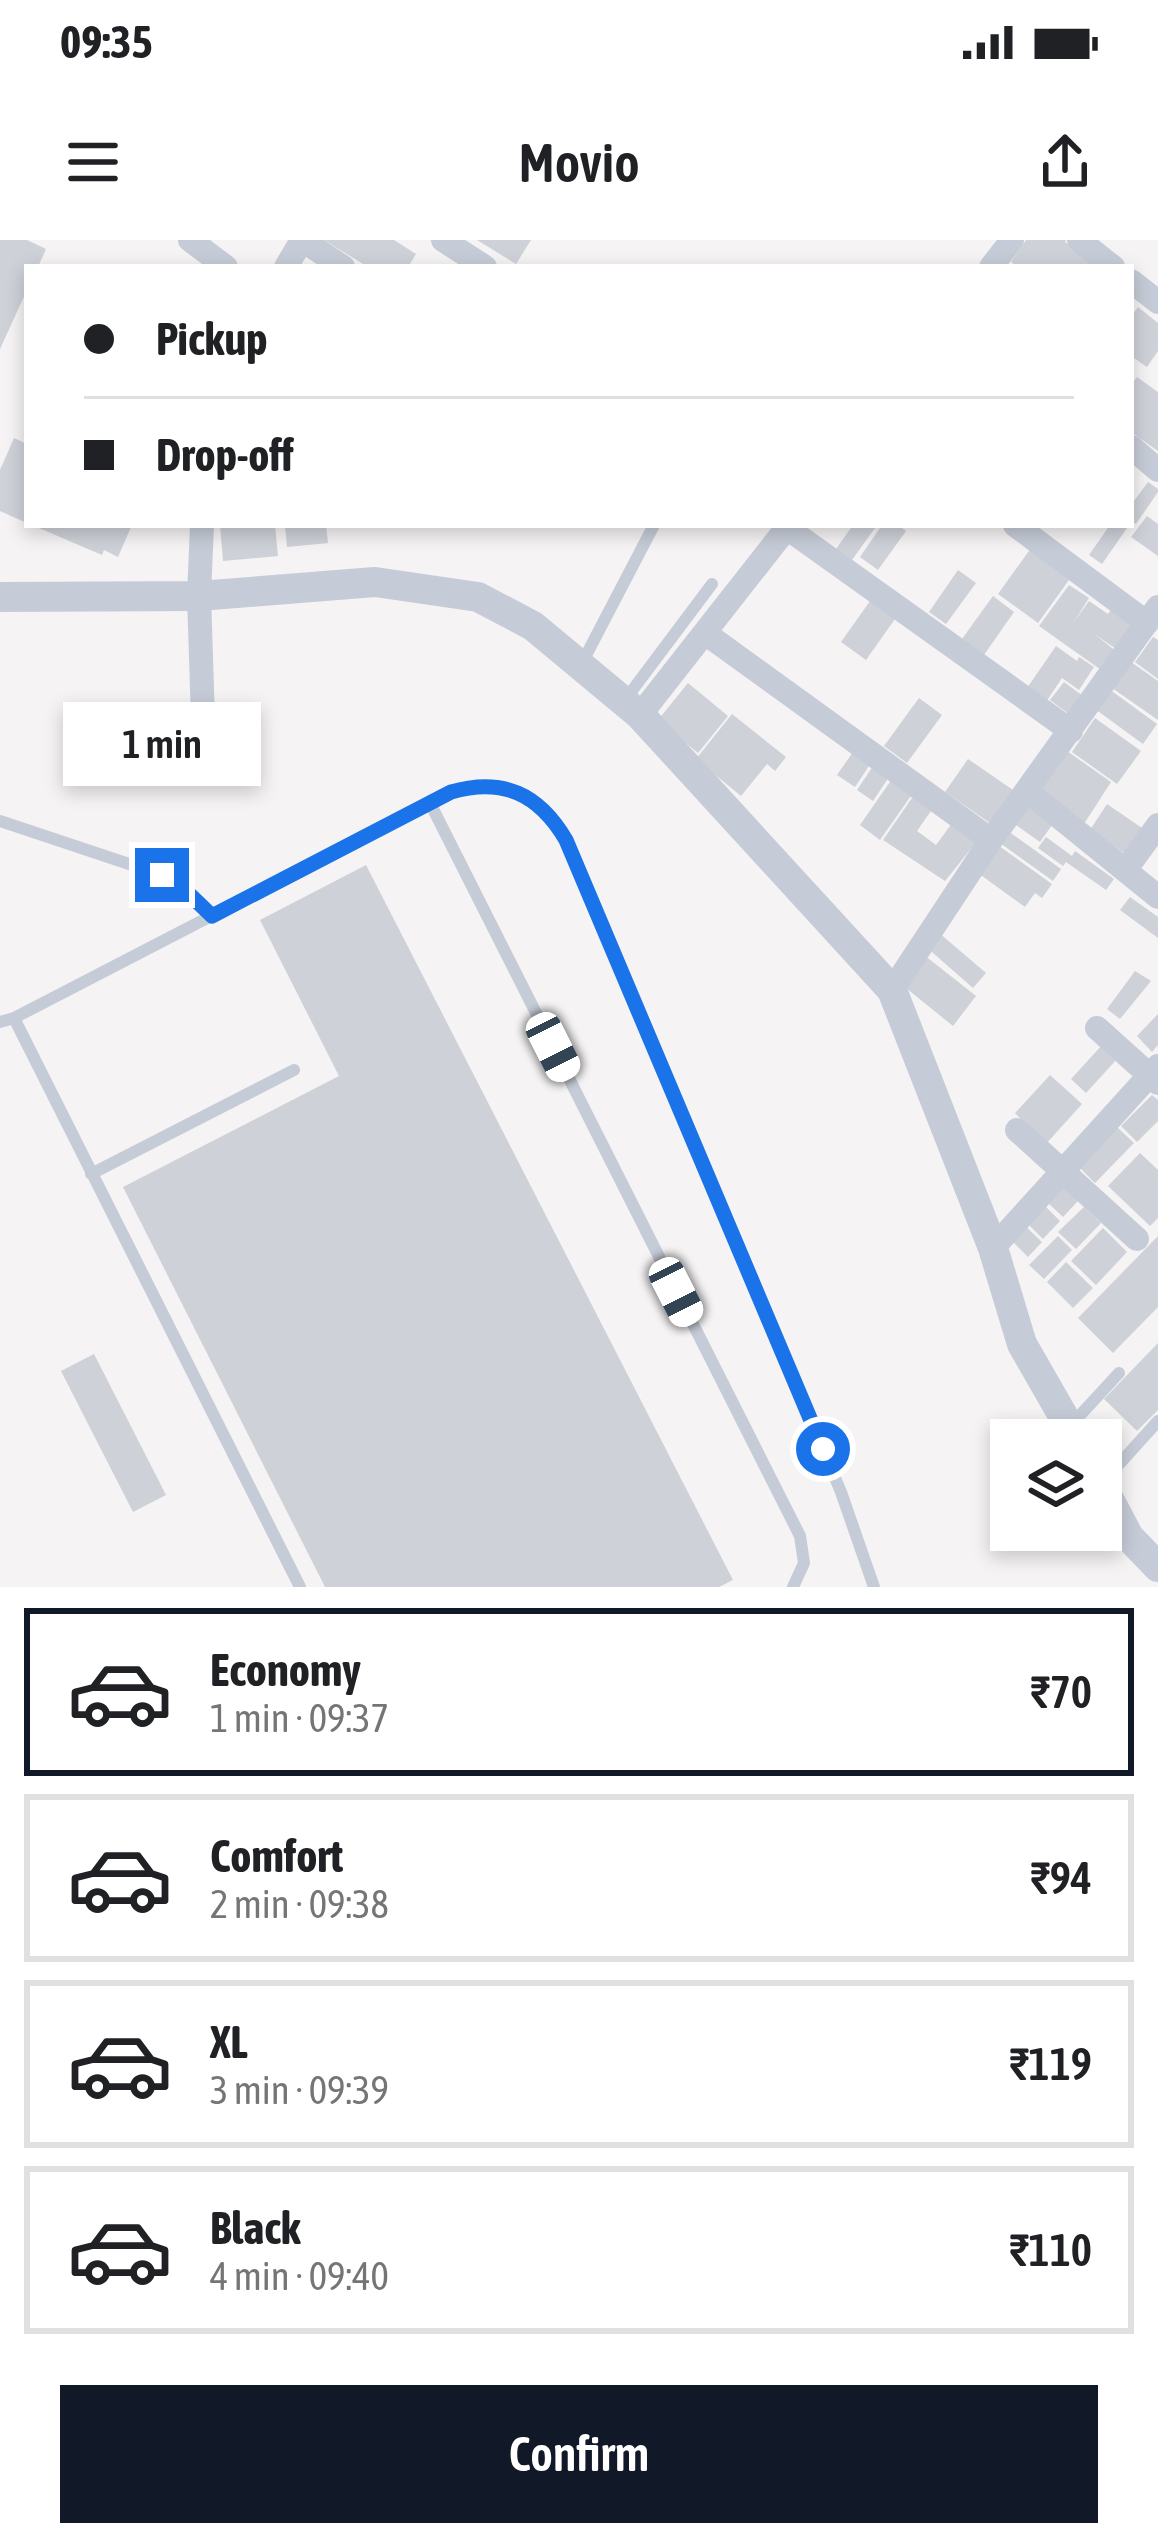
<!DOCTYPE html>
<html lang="en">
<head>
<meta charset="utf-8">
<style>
  body { margin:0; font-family:"Asap Condensed",sans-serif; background:#f2f2f2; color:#202124; height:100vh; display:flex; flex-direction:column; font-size:45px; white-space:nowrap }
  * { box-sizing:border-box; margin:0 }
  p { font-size:39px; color:#757577 }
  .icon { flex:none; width:66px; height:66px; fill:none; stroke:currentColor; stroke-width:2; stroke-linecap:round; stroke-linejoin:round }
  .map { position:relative; height:1347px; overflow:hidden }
  .details { display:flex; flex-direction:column; background:#fff; flex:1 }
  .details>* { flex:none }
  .hud { position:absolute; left:24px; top:24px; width:1110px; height:264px; border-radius:0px; box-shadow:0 6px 18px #0003; display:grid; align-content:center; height:264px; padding:0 60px; background:#fff }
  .buttons { position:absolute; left:990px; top:1179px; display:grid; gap:24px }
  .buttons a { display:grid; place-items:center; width:132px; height:132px; border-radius:0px; background:#fff; box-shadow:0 6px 18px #0003; font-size:60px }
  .end { position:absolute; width:54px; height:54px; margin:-27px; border:15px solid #1a73e8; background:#fff; box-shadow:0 0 0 6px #fff }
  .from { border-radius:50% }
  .bubble { position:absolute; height:84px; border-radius:0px; background:#fff; box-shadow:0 6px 18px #0003; font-size:39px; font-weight:600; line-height:84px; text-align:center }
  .car { position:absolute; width:36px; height:72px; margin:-36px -18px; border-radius:15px; box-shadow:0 0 9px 3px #0007; background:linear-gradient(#fff 24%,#345 0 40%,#fff 0 76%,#345 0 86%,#fff 0) }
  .hud b { display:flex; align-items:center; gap:42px; height:114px; font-size:45px }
  .hud b+b { border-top:3px solid #e0e0e0 }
  .hud i { width:30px; height:30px; background:#202124 }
  ul { padding:21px 0 0; list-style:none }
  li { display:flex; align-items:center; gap:36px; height:168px; margin:0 24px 18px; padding:0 36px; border:6px solid #e0e0e0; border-radius:0px }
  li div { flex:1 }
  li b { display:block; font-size:45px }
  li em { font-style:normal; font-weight:600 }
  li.active { border-color:#111827 }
  li>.icon { width:108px; height:108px; stroke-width:1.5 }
  .cta { display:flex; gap:24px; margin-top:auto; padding:24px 60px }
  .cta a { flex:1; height:138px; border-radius:0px; background:#111827; color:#fff; font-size:48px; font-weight:600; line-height:138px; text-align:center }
  .status { display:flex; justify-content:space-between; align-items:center; height:84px; padding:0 60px; background:#fff; direction:ltr }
  .status svg { height:33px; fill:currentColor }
  header { display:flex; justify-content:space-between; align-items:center; height:156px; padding:0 60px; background:#fff; font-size:54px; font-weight:600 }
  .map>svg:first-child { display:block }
  .building { fill:#ced1d8 }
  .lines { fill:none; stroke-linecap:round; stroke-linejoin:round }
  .service { stroke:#c6ccd7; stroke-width:12 }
  .minor { stroke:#c6ccd7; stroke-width:24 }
  .tertiary { stroke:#c6ccd7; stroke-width:30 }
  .route { stroke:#1a73e8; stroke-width:15 }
</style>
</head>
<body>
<div class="status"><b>09:35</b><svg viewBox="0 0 49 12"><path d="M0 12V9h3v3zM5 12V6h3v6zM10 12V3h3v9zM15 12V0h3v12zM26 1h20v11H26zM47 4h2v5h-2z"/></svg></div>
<header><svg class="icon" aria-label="menu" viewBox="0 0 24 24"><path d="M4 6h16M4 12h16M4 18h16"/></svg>Movio<svg class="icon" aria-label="share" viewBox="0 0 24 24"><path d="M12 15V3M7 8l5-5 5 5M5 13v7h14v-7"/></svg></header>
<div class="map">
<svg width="1158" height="1347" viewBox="0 0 1158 1347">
  <rect width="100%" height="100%" fill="#f5f3f3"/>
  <!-- building -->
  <path class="building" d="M 0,0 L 27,0 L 46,9 L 38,27 L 27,27 L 27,50 L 0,109 Z
    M 324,0 L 394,0 L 416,14 L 408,27 L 368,27 Z
    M 477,0 L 531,0 L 516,24 Z
    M 1026,0 L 1066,0 L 1065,2 L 1093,22 L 1089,27 L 1018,27 L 1011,22 Z
    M 1138,67 L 1158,83 L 1158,111 L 1147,127 L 1131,116 L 1131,77 Z
    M 1137,137 L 1158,152 L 1158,211 L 1131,192 L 1131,145 Z
    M 14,198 L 27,204 L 27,283 L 0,271 L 0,230 Z
    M 1148,242 L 1158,249 L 1158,252 L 1136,284 L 1131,281 L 1131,265 Z
    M 1147,276 L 1158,284 L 1158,316 L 1131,297 Z
    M 32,285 L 125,285 L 131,287 L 118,317 L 104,310 L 102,315 Z
    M 220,285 L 275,285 L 278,316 L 223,321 Z
    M 285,285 L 326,285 L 328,303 L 287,307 Z
    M 853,285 L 877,285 L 852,320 L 836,309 Z
    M 882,285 L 898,285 L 906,291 L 878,330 L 860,317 Z
    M 1110,285 L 1127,288 L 1102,324 L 1089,315 Z
    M 1031,308 L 1069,340 L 1038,383 L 998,354 Z
    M 958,330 L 976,343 L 946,384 L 929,372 Z
    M 1069,345 L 1089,358 L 1074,382 L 1089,361 L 1108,374 L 1111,370 L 1136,388 L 1119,411 L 1093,393 L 1117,412 L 1104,432 L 1039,386 Z
    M 993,356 L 1014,372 L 984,415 L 962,399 Z
    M 870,361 L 895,379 L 866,420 L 841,402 Z
    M 1153,397 L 1158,400 L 1158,439 L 1135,422 Z
    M 1056,406 L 1077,421 L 1079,417 L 1094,427 L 1079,450 L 1062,438 L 1046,462 L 1027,448 Z
    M 1131,422 L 1158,441 L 1158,480 L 1112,448 Z
    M 1064,442 L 1083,456 L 1070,475 L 1050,460 Z
    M 688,443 L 728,476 L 698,513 L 658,480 Z
    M 1109,449 L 1157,484 L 1143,504 L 1095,469 Z
    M 919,458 L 942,475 L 907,523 L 884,506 Z
    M 732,474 L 786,517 L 775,531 L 767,524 L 741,556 L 696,519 Z
    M 1095,478 L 1141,511 L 1117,544 L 1072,512 Z
    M 855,509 L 873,520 L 855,547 L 837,535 Z
    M 1067,511 L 1111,542 L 1082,587 L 1036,554 Z
    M 968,519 L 1013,550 L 990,583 L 945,552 Z
    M 875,523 L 891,534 L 873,561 L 857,550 Z
    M 892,539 L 913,553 L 880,600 L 860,585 Z
    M 914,555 L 933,568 L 917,591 L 936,605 L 953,582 L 978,600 L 945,641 L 883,600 Z
    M 1029,561 L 1055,581 L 1040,602 L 1013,583 Z
    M 1107,564 L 1142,588 L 1125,614 L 1090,590 Z
    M 1008,591 L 1061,629 L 1053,641 L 1000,603 Z
    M 1046,597 L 1072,616 L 1075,611 L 1114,639 L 1106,650 L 1066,622 L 1063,626 L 1038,608 Z
    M 999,606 L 1052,644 L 1042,658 L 1035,653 L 1025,667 L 978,633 Z
    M 366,625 L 733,1340 L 719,1347 L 325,1347 L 123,947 L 339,836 L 260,680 Z
    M 1130,657 L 1158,677 L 1158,698 L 1120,670 Z
    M 938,692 L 986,733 L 973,748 L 925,706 Z
    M 924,715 L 976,756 L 953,786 L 901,744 Z
    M 1135,731 L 1151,741 L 1120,779 L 1107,769 Z
    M 1158,774 L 1158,805 L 1152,812 L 1137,796 Z
    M 1103,804 L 1118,818 L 1086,853 L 1071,839 Z
    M 1050,835 L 1082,864 L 1045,905 L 1015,873 Z
    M 1152,855 L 1158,860 L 1158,881 L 1137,902 L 1121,886 Z
    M 1117,887 L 1134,903 L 1095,943 L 1079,927 Z
    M 1140,913 L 1158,930 L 1158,978 L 1150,986 L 1108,946 Z
    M 1062,946 L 1078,961 L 1063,977 L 1047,962 Z
    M 1044,965 L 1060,981 L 1043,999 L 1027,983 Z
    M 1084,967 L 1101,983 L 1076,1009 L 1058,992 Z
    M 1021,982 L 1042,1002 L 1028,1017 L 1007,996 Z
    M 1103,988 L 1127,1012 L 1096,1045 L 1071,1021 Z
    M 1058,996 L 1072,1010 L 1044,1039 L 1029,1025 Z
    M 1158,996 L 1158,1067 L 1113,1113 L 1078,1078 Z
    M 1066,1022 L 1093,1048 L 1073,1068 L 1047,1042 Z
    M 1158,1103 L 1158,1170 L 1137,1191 L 1104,1159 Z
    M 94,1114 L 166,1255 L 133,1272 L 61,1131 Z"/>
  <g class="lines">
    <!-- service -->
    <path class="service" d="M 582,423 L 654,285
      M 625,460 L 712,344
      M 430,563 L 800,1296 L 804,1323 L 793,1347
      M 0,581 L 162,635 L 185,649 L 212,676
      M 14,778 L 300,1347
      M 0,782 L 14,778 L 451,552 C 503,537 539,554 566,600 L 841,1252 L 874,1347
      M 91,934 L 294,830
      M 1071,1185 L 1119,1133
      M 1102,1243 L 1158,1181"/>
    <!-- minor -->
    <path class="minor" d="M 190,0 L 226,27
      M 302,0 L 343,27
      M 443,0 L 485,27
      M 1079,0 L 1113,27
      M 286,27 L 302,0
      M 991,27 L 1012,0
      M 1131,41 L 1158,62
      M 1131,207 L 1158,230
      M 202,285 L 199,356 L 204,510
      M 1015,285 L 1147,383
      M 787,288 L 1071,491
      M 705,393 L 991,600
      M 640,475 L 789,285
      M 1027,551 L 1158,657
      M 1126,629 L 1158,585
      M 892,750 L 991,600 L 1158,367
      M 1097,788 L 1158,843
      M 1017,890 L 1137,999
      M 993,1008 L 1158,826"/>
    <!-- tertiary -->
    <path class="tertiary" d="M 0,357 L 199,356 L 375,342 L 478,357 L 533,386 L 640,475 L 892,750 L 993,1008 L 1022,1104 L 1077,1200
      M 1101,1244 L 1129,1297 L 1158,1327"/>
  </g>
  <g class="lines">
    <!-- route -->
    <path class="route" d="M 162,635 L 184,649 L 212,676 L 451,552 C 503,537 539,554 566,600 L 823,1209"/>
  </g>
</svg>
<div class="buttons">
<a><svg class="icon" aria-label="layers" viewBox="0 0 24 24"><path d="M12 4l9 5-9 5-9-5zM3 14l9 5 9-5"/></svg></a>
</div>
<i class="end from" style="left:823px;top:1209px"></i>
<i class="end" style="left:162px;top:635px"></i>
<div class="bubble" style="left:63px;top:462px;width:198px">1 min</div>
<i class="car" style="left:553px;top:807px;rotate:153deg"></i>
<i class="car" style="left:676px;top:1052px;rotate:153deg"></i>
<div class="hud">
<b><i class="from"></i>Pickup</b>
<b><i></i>Drop-off</b>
</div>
</div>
<section class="details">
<ul>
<li class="active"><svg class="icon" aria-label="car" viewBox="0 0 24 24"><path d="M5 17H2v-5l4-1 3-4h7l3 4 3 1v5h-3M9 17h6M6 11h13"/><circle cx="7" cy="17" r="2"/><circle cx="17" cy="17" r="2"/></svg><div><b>Economy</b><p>1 min · 09:37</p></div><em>₹70</em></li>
<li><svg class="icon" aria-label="car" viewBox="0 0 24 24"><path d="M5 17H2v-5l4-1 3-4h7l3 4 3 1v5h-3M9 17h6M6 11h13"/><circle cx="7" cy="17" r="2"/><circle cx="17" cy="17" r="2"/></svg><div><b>Comfort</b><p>2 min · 09:38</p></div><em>₹94</em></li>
<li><svg class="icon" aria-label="car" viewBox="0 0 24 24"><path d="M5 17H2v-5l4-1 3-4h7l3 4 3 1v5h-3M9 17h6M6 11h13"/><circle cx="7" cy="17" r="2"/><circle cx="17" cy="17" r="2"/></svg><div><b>XL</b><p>3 min · 09:39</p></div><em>₹119</em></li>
<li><svg class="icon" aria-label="car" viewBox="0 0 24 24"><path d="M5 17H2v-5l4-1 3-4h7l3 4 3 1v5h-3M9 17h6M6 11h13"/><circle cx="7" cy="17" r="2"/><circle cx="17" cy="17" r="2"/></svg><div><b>Black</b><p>4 min · 09:40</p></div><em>₹110</em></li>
</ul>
<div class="cta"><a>Confirm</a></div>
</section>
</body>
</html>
